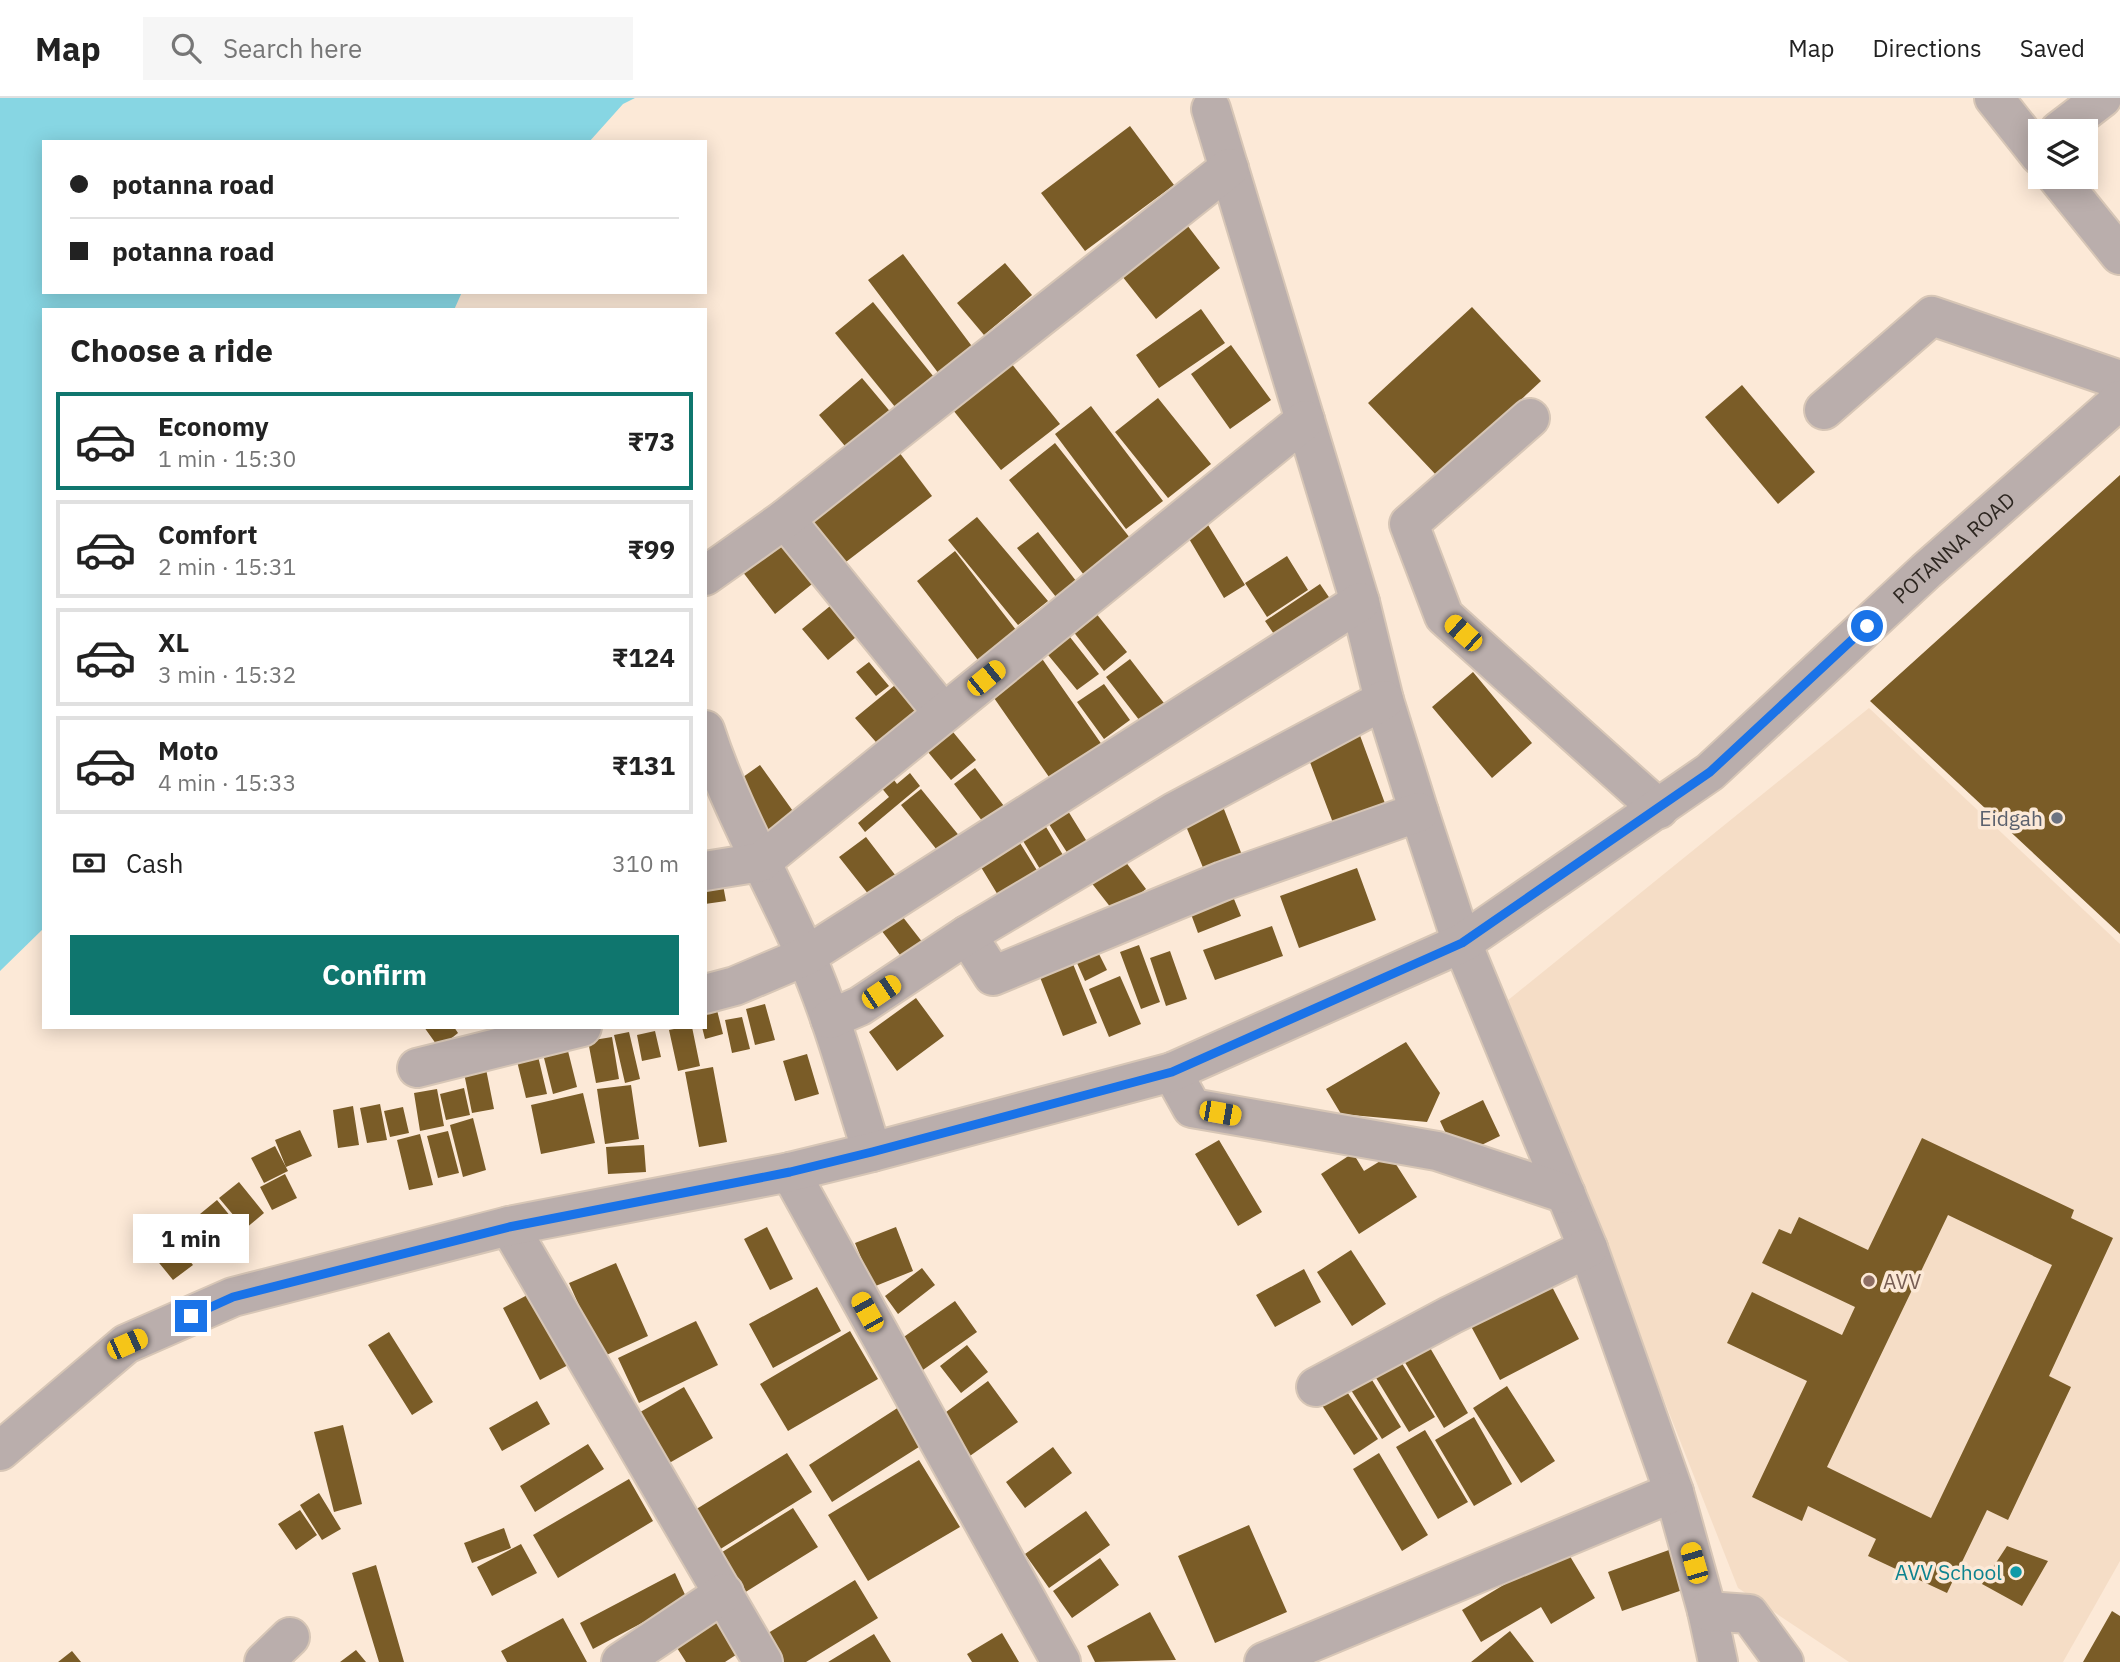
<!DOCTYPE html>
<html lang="en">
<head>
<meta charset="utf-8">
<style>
  body { margin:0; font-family:"IBM Plex Sans",sans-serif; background:#f6f6f6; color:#222; height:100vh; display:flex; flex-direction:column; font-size:26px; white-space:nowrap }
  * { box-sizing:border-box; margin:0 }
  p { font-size:23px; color:#767676 }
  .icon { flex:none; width:38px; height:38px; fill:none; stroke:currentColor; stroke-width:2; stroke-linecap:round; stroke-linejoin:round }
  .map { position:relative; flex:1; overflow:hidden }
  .details { position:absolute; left:42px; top:210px; width:665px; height:721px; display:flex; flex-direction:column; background:#fff; border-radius:0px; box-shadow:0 4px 18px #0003 }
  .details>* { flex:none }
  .guide { position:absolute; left:42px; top:42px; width:665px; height:154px; border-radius:0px; box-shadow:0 4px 18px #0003; display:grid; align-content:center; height:154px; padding:0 28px; background:#fff }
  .fabs { position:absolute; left:2028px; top:21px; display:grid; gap:14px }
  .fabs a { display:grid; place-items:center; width:70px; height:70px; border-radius:0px; background:#fff; box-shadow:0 4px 18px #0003; font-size:35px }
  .end { position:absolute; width:32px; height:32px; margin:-16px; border:9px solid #1a73e8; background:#fff; box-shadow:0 0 0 4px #fff }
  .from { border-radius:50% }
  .bubble { position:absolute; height:49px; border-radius:0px; background:#fff; box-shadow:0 4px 18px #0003; font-size:23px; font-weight:800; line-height:49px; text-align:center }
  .car { position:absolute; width:21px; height:42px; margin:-21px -10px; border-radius:9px; box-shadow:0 0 5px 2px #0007; background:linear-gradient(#f5c518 24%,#345 0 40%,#f5c518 0 76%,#345 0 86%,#f5c518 0) }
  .guide b { display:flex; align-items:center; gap:24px; height:66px; font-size:26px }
  .guide b+b { border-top:2px solid #e0e0e0 }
  .guide i { width:18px; height:18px; background:#222 }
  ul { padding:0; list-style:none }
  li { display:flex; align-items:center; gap:21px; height:98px; margin:0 14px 10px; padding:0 14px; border:4px solid #e0e0e0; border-radius:0px }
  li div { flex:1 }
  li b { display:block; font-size:26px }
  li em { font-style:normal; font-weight:800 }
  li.selected { border-color:#0f766e }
  li>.icon { width:63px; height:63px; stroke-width:1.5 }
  h2 { padding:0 28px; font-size:32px; line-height:84px }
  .pay { display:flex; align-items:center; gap:18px; height:77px; padding:0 28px; font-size:26px }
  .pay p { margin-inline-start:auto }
  .button { display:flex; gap:14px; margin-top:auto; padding:14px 28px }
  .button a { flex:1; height:80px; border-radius:0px; background:#0f766e; color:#fff; font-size:28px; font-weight:800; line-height:80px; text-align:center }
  header { display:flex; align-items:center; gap:42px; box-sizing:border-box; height:98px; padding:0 35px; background:#fff; border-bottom:2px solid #e0e0e0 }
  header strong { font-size:33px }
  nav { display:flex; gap:38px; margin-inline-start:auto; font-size:24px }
  .search { width:490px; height:63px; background:#f6f6f6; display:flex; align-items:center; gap:18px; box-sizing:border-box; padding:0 24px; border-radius:0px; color:#767676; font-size:26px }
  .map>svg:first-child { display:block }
  .built { fill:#f5ddc6 }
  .water { fill:#87d6e3 }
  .building { fill:#7a5c27; fill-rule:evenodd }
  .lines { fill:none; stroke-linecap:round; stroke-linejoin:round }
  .minor-casing { stroke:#d7c6b6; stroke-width:42 }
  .minor { stroke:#baaeac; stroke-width:38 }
  .route { stroke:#1a73e8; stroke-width:9 }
  .worship-dot { fill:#6b7280; stroke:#fce9d7; stroke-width:2.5 }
  .education-dot { fill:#8d6e63; stroke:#fce9d7; stroke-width:2.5 }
  .culture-dot { fill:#0f9aa8; stroke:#fce9d7; stroke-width:2.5 }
  .labels { text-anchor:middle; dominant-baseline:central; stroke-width:7; stroke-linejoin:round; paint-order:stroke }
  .street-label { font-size:21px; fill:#2d2620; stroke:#fce9d7 }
  .worship-label { font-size:21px; fill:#5b616d; stroke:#fce9d7; text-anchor:end }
  .education-label { font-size:21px; fill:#785e54; stroke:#fce9d7; text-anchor:start }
  .culture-label { font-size:21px; fill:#0d838f; stroke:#fce9d7; text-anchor:end }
</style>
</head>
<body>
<header>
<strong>Map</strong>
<div class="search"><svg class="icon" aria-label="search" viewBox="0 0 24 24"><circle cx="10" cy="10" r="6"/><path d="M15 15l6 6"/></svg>Search here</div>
<nav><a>Map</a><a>Directions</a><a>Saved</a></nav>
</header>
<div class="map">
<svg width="2120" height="1564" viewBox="0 0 2120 1564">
  <rect width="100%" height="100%" fill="#fce9d7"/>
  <!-- built -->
  <path class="built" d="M 1869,610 L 2120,846 L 2120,1463 L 2063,1564 L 1849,1564 L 1738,1490 L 1507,903 Z"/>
  <!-- water -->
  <path class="water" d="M 0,0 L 635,0 L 623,6 L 589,44 L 44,44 L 44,194 L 462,194 L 454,212 L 44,212 L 44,830 L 0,873 Z"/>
  <!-- building -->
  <path class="building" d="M 1130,28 L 1174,87 L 1085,153 L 1041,95 Z
    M 1187,127 L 1220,170 L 1156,221 L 1122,178 Z
    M 903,156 L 977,255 L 942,280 L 868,182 Z
    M 1005,165 L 1032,197 L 984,237 L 957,205 Z
    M 873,204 L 938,284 L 900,315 L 835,235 Z
    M 1472,209 L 1541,283 L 1438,379 L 1368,305 Z
    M 1201,211 L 1225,245 L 1159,290 L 1136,257 Z
    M 1231,247 L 1271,302 L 1230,331 L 1191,276 Z
    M 1007,260 L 1060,326 L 1001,372 L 949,307 Z
    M 862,280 L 898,323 L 855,360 L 819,317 Z
    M 1742,287 L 1815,374 L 1778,406 L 1705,319 Z
    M 1158,300 L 1211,366 L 1168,400 L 1115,334 Z
    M 1091,308 L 1163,403 L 1126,431 L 1055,336 Z
    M 1055,345 L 1134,445 L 1088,482 L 1009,382 Z
    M 899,354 L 932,398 L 842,467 L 808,423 Z
    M 2120,377 L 2120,836 L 1870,603 Z
    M 977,419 L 1048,503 L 1018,527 L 948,442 Z
    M 1205,422 L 1245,487 L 1224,500 L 1185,434 Z
    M 1038,434 L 1080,488 L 1060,504 L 1017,450 Z
    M 781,435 L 817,482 L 775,516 L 739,469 Z
    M 955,453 L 1020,537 L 981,566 L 917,483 Z
    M 1287,458 L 1308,492 L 1267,519 L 1245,485 Z
    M 1320,486 L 1337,511 L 1282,548 L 1265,523 Z
    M 835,504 L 861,535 L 828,562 L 802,531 Z
    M 1091,509 L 1127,554 L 1104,573 L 1069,528 Z
    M 1066,534 L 1099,576 L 1077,592 L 1044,552 Z
    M 1036,552 L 1107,654 L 1056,689 L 985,587 Z
    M 1130,561 L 1167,609 L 1143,627 L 1106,579 Z
    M 869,564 L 889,588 L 876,598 L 856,574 Z
    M 1473,574 L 1532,645 L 1492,680 L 1432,609 Z
    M 900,583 L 926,614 L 882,651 L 855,620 Z
    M 1104,586 L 1130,622 L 1104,641 L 1077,604 Z
    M 944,623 L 976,662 L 951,682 L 919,643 Z
    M 1358,632 L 1390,719 L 1338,738 L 1305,651 Z
    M 760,667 L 800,723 L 770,745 L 729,689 Z
    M 975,670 L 1007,712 L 986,728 L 954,686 Z
    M 910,675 L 920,688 L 865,734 L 858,725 L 889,699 L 880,688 L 891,678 L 897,686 Z
    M 921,691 L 961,740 L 941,757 L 901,707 Z
    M 1060,700 L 1094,755 L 1075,767 L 1040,712 Z
    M 1220,701 L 1242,757 L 1204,772 L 1181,716 Z
    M 1037,714 L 1069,767 L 1046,781 L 1014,728 Z
    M 1012,732 L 1043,782 L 1004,807 L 973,756 Z
    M 866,739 L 899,782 L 873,802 L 839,759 Z
    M 1122,759 L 1146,791 L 1115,815 L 1090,783 Z
    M 1357,770 L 1376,822 L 1299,850 L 1280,798 Z
    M 1227,784 L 1241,818 L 1198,835 L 1185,800 Z
    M 723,787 L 726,803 L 705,806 L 705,790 Z
    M 892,805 L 923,845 L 903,861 L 872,820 Z
    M 1272,828 L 1283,858 L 1215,882 L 1203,852 Z
    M 1094,846 L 1107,872 L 1085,883 L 1073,856 Z
    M 1139,847 L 1160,904 L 1141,911 L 1120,854 Z
    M 1170,853 L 1187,901 L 1166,908 L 1150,860 Z
    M 1069,856 L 1097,925 L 1063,938 L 1036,869 Z
    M 1120,878 L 1141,926 L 1109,939 L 1089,891 Z
    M 916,900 L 944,938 L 897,973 L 869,934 Z
    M 765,906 L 775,942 L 755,947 L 746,911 Z
    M 716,908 L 723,936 L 705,941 L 702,929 L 705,929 L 705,910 Z
    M 742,919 L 750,951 L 732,955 L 725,922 Z
    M 424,929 L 454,929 L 458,935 L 439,950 Z
    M 684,929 L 692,929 L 700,968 L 678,973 L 669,932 Z
    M 655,933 L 661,959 L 642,963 L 637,937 Z
    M 629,934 L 640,981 L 625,985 L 614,937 Z
    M 612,939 L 619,981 L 596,985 L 588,943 Z
    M 1406,944 L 1440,995 L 1427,1024 L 1341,1016 L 1326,991 Z
    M 566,945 L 577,989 L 553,996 L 542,952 Z
    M 537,954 L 547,996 L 526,1000 L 516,959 Z
    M 807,956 L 819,996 L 795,1003 L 783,963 Z
    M 485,966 L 494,1011 L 472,1015 L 463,970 Z
    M 713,969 L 727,1044 L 699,1049 L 685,974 Z
    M 631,987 L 639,1041 L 605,1046 L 597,991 Z
    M 464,990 L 470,1017 L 446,1022 L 440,996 Z
    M 437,991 L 444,1028 L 420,1033 L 414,995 Z
    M 583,995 L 595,1045 L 541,1056 L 531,1007 Z
    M 1483,1002 L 1500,1038 L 1457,1059 L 1440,1023 Z
    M 380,1006 L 387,1042 L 367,1045 L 360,1010 Z
    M 353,1008 L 359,1047 L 338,1050 L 333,1012 Z
    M 403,1009 L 409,1035 L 390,1039 L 384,1013 Z
    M 473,1020 L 486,1072 L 463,1079 L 450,1027 Z
    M 300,1032 L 312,1058 L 286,1069 L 275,1042 Z
    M 448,1033 L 459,1075 L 438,1080 L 427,1038 Z
    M 420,1036 L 433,1087 L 409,1092 L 397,1042 Z
    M 1922,1040 L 2074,1112 L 2071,1120 L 2113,1140 L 2049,1278 L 2071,1289 L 2008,1422 L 1987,1412 L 1947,1495 L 1868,1458 L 1876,1441 L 1808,1408 L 1802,1423 L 1752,1399 L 1807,1283 L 1727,1245 L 1752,1194 L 1842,1237 L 1855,1209 L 1762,1165 L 1779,1131 L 1791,1136 L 1799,1119 L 1868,1152 ZM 1948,1117 L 2052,1167 L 1931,1420 L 1827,1369 Z
    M 1219,1042 L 1262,1114 L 1238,1128 L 1195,1056 Z
    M 644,1047 L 646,1074 L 608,1076 L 606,1049 Z
    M 275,1048 L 288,1073 L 264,1085 L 251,1060 Z
    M 1353,1055 L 1364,1073 L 1390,1057 L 1417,1099 L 1359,1136 L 1321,1076 Z
    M 285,1076 L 297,1100 L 272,1112 L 260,1089 Z
    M 239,1084 L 264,1115 L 245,1131 L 219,1100 Z
    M 217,1102 L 241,1131 L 223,1145 L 200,1116 Z
    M 200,1120 L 221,1146 L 201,1162 L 180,1136 Z
    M 767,1129 L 793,1181 L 770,1192 L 744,1141 Z
    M 896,1129 L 913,1173 L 873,1189 L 855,1145 Z
    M 171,1139 L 193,1167 L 173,1182 L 151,1155 Z
    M 1351,1152 L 1386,1206 L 1352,1228 L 1317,1174 Z
    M 616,1165 L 648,1238 L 602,1259 L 569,1185 Z
    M 922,1170 L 935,1187 L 898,1216 L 885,1198 Z
    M 1304,1171 L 1321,1204 L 1275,1229 L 1256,1197 Z
    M 1546,1177 L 1579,1241 L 1500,1282 L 1466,1219 Z
    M 817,1189 L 841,1233 L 773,1270 L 749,1226 Z
    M 533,1194 L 570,1266 L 540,1282 L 503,1210 Z
    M 955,1203 L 977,1234 L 920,1274 L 898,1243 Z
    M 696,1223 L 718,1267 L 639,1305 L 618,1260 Z
    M 850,1233 L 878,1281 L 788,1333 L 760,1286 Z
    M 389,1234 L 433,1304 L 412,1317 L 368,1247 Z
    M 1422,1236 L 1468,1315 L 1444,1330 L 1397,1251 Z
    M 967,1247 L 988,1274 L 961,1295 L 940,1268 Z
    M 1395,1254 L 1435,1319 L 1409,1334 L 1370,1270 Z
    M 1364,1269 L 1401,1329 L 1382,1341 L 1344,1281 Z
    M 988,1283 L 1018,1324 L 967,1360 L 938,1320 Z
    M 1340,1283 L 1378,1341 L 1354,1357 L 1316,1298 Z
    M 1507,1288 L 1555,1363 L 1521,1385 L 1473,1310 Z
    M 684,1289 L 713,1340 L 664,1368 L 635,1317 Z
    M 537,1303 L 550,1326 L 502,1353 L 489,1330 Z
    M 899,1309 L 922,1347 L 832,1404 L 809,1367 Z
    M 1474,1319 L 1512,1386 L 1474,1408 L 1435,1342 Z
    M 343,1327 L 362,1406 L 334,1414 L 314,1334 Z
    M 1425,1332 L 1468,1404 L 1438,1421 L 1396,1349 Z
    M 588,1346 L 604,1371 L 535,1414 L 520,1388 Z
    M 1053,1349 L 1072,1375 L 1025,1410 L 1006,1384 Z
    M 787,1355 L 812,1394 L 714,1455 L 690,1415 Z
    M 1379,1355 L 1428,1437 L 1402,1453 L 1353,1371 Z
    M 919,1362 L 960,1429 L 868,1483 L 828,1417 Z
    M 629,1381 L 653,1423 L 558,1480 L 533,1437 Z
    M 319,1395 L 341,1431 L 322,1442 L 300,1407 Z
    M 793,1410 L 818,1449 L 736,1500 L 711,1461 Z
    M 300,1412 L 317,1437 L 296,1452 L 278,1426 Z
    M 1086,1413 L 1110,1447 L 1049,1490 L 1025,1456 Z
    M 1249,1427 L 1287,1514 L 1215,1545 L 1178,1458 Z
    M 504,1430 L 511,1450 L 472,1465 L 464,1445 Z
    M 521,1446 L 537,1475 L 492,1498 L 477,1469 Z
    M 1680,1448 L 1694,1488 L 1622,1513 L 1608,1474 Z
    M 2007,1448 L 2048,1463 L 2022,1508 L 1982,1486 Z
    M 1565,1450 L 1595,1500 L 1551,1526 L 1541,1509 L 1481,1544 L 1462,1512 Z
    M 1100,1460 L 1119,1487 L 1072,1520 L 1053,1493 Z
    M 376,1467 L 404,1564 L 379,1564 L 352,1475 Z
    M 675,1475 L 687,1501 L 593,1551 L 580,1525 Z
    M 855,1482 L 878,1520 L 806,1564 L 775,1564 L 760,1540 Z
    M 716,1513 L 742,1553 L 725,1564 L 686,1564 L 672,1542 Z
    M 2112,1513 L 2120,1518 L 2120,1564 L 2083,1564 Z
    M 1150,1514 L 1176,1562 L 1095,1564 L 1087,1548 Z
    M 563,1520 L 587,1564 L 507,1564 L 501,1553 Z
    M 1510,1533 L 1534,1564 L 1471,1564 Z
    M 1002,1535 L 1019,1564 L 972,1564 L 967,1556 Z
    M 874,1536 L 891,1564 L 828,1564 Z
    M 356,1552 L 366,1564 L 340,1564 Z
    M 72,1553 L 81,1564 L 58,1564 Z"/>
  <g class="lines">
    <!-- minor casing -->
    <g class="minor-casing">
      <g id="minor">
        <path d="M 1994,0 L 2040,58"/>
        <path d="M 1211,11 L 1360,504 L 1384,602 L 1419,714 L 1462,845 L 1588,1150 L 1674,1394 L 1707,1513 L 1718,1564"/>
        <path d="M 2059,33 L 2102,0"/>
        <path d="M 2057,79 L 2120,157"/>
        <path d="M 1824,312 L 1932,218 L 2120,282"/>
        <path d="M 1530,320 L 1409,426 L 1444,518 L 1659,711"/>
        <path d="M 785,421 L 943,615"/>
        <path d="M 705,478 L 785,421 L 1229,70"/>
        <path d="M 705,632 C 730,710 772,781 805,856 C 833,920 851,988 872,1054"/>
        <path d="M 705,773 L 761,764 L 1305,322"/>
        <path d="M 967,837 L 993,878 L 1223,783 L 1419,714"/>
        <path d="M 705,896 L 735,888 L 806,858 L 1360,504"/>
        <path d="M 830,921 L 860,908 L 967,837 L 1174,714 L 1384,602"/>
        <path d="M 417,970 L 582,929"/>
        <path d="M 1172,974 L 1192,1010 L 1437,1053 L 1566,1096"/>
        <path d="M 790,1074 L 1061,1564"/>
        <path d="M 509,1128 L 763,1564"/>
        <path d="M 1316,1289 L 1451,1217 L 1588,1150"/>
        <path id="s1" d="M 0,1353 L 126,1246 L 233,1199 L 509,1128 L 790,1074 L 872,1054 L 1172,974 L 1462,845 L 1710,674 L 1926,473 L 2120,302"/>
        <path d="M 1707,1513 L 1749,1516 L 1784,1564"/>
        <path d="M 264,1564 L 290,1539"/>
        <path d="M 621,1564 L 724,1495"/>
        <path d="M 1264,1564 L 1674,1394"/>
      </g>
    </g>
    <!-- minor -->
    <use href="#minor" class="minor"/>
  </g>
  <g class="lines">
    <!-- route -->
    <path class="route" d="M 191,1218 L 233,1199 L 509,1129 L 790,1074 L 872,1054 L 1172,974 L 1462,845 L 1710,674 L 1867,528"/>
  </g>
  <!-- markers -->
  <circle class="worship-dot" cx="2057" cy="720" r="7"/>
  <circle class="education-dot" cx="1869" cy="1183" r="7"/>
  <circle class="culture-dot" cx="2016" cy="1474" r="7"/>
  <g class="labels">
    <!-- street labels -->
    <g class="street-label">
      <text stroke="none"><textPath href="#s1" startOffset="2198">POTANNA ROAD</textPath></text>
    </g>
    <!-- worship labels -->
    <g class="worship-label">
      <text x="2043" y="720">Eidgah</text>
    </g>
    <!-- education labels -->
    <g class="education-label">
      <text x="1883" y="1183">AVV</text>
    </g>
    <!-- culture labels -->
    <g class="culture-label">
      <text x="2002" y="1474">AVV School</text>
    </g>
  </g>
</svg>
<div class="fabs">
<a><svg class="icon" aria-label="layers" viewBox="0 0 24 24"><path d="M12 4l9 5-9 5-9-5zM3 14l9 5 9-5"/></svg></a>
</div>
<i class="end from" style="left:1867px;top:528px"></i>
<i class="end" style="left:191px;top:1218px"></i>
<div class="bubble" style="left:133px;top:1116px;width:116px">1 min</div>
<i class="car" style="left:1463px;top:535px;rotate:312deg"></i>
<i class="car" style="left:986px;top:580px;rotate:51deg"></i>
<i class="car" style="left:881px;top:894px;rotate:56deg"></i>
<i class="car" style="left:1220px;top:1015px;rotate:100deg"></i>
<i class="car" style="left:867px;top:1214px;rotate:331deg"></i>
<i class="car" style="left:127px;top:1246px;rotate:66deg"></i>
<i class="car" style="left:1694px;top:1465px;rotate:344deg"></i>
<div class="guide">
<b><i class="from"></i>potanna road</b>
<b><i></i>potanna road</b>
</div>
<section class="details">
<h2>Choose a ride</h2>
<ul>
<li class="selected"><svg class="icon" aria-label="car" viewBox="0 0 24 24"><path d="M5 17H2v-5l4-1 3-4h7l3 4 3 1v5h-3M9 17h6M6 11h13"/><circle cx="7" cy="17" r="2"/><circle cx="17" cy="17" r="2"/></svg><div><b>Economy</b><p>1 min · 15:30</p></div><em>₹73</em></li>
<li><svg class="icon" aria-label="car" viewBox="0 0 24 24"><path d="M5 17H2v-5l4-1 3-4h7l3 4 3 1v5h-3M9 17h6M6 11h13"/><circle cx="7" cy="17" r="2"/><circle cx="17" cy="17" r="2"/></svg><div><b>Comfort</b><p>2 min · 15:31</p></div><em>₹99</em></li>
<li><svg class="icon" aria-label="car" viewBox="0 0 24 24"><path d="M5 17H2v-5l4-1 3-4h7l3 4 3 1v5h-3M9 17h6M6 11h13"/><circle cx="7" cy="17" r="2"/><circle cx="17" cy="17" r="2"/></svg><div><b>XL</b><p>3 min · 15:32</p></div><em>₹124</em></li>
<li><svg class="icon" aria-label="car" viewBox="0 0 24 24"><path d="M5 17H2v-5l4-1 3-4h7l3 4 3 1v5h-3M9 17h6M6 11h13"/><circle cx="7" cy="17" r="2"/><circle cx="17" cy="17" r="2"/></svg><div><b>Moto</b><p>4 min · 15:33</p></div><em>₹131</em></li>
</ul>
<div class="pay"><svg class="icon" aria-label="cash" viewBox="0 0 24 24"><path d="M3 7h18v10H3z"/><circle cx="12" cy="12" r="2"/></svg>Cash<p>310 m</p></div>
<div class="button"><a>Confirm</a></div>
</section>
</div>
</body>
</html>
